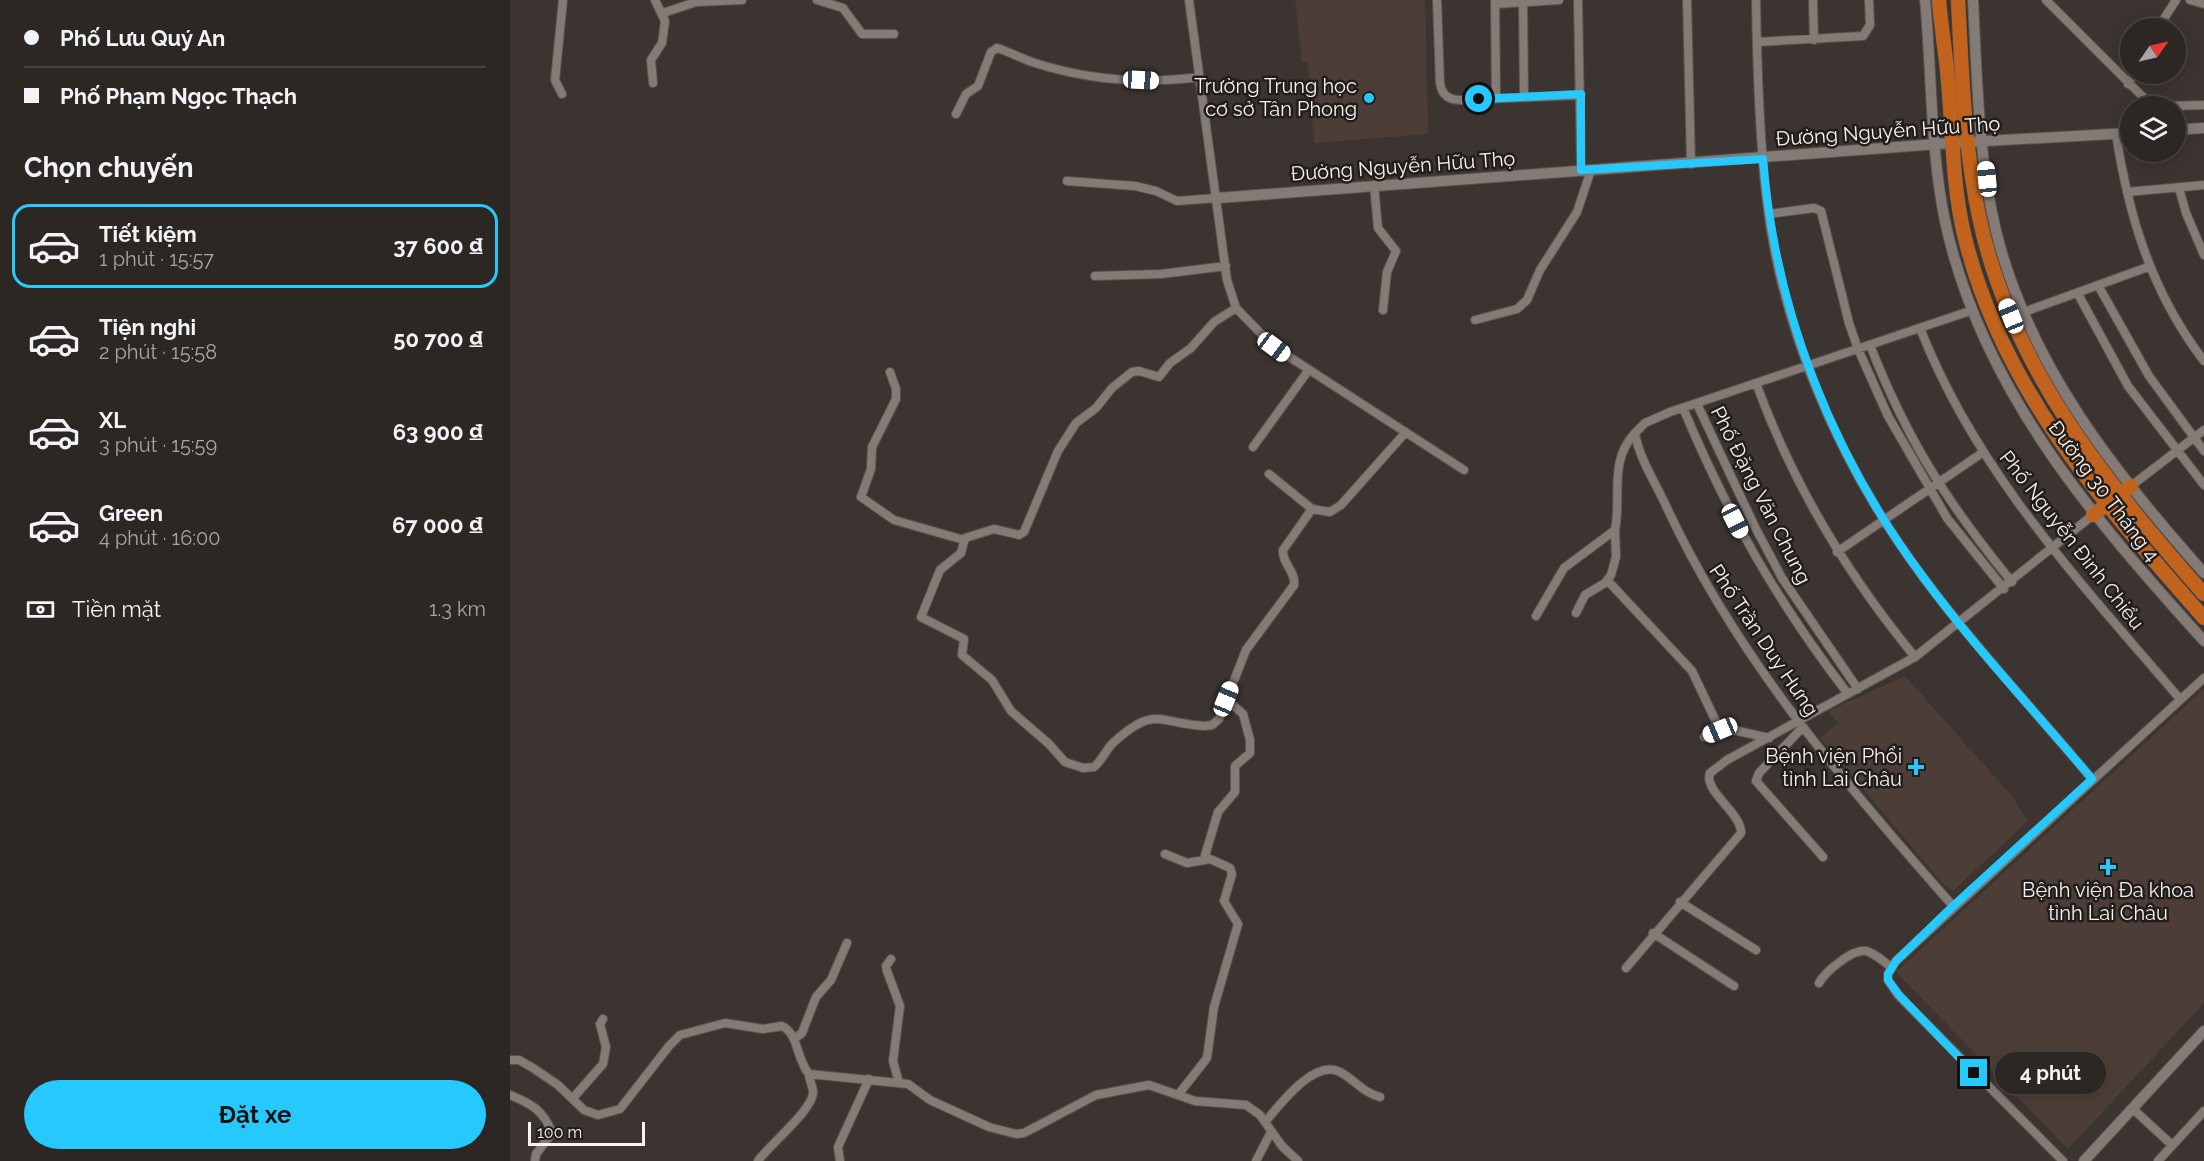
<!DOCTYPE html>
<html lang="vi">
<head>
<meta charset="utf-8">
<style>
  body { margin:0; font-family:Raleway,sans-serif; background:#393331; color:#f1f3f6; height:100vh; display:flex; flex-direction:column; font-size:22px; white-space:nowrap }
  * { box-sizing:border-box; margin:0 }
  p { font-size:20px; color:#a7a5a6 }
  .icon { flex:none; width:33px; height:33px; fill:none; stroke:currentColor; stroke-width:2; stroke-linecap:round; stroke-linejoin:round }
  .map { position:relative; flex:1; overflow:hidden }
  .details { display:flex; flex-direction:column; background:#2d2724; width:510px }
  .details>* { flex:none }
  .top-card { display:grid; align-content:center; height:132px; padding:0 24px; background:#2d2724 }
  .needle { width:39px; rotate:56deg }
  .buttons { position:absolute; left:1610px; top:18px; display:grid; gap:12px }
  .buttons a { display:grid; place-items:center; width:66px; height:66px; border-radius:50%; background:#2d2724; box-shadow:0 3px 15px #0003,0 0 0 2px #484441; font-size:30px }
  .scale { position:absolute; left:18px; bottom:15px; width:117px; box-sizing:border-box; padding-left:6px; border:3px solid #f8f2f0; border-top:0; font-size:16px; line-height:21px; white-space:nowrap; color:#f8f2f0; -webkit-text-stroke:4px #201d1b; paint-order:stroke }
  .end { position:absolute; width:27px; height:27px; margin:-14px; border:8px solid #26c9fe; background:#111; box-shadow:0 0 0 3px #111 }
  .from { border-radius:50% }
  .bubble { position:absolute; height:42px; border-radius:21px; background:#2d2724; box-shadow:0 3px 15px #0003,0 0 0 2px #484441; font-size:20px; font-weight:700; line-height:42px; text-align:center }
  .car { position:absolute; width:18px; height:36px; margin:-18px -9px; border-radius:8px; box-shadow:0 0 4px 2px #0007; background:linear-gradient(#fff 24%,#345 0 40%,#fff 0 76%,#345 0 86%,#fff 0) }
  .top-card b { display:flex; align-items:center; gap:21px; height:57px; font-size:22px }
  .top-card b+b { border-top:2px solid #484441 }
  .top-card i { width:15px; height:15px; background:#f1f3f6 }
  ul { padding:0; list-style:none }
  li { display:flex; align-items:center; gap:18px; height:84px; margin:0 12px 9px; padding:0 12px; border:3px solid transparent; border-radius:18px }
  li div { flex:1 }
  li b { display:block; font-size:22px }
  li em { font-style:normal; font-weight:700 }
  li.active { border-color:#26c9fe }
  li>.icon { width:54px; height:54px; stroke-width:1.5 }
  h2 { padding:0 24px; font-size:27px; line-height:72px }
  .pay { display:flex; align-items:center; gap:15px; height:66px; padding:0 24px; font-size:22px }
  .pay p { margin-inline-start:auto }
  .button { display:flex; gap:12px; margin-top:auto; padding:12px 24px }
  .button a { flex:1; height:69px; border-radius:36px; background:#26c9fe; color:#111; font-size:24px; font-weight:700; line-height:69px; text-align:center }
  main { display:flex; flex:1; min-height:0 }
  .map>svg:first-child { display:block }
  .built { fill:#4c3e37 }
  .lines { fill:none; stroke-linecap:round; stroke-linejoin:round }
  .minor-casing { stroke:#5a5450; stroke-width:10 }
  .tertiary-casing { stroke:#5a5450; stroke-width:12 }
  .secondary-casing { stroke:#5a5450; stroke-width:12 }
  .trunk-casing { stroke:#5a5450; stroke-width:15 }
  .minor { stroke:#847b76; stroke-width:8 }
  .tertiary { stroke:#847b76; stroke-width:10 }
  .secondary { stroke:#847b76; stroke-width:10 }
  .trunk { stroke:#c2631d; stroke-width:14 }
  .route { stroke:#26c9fe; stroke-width:8 }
  .poi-dot { fill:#26c9fe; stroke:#201d1b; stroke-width:2 }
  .labels { text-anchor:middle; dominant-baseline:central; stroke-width:5; stroke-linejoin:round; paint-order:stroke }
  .poi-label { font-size:20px; fill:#f8f2f0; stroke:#201d1b; text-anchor:end }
  .street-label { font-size:20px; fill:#f8f2f0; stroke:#201d1b }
</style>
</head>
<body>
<main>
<section class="details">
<div class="top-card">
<b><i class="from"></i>Phố Lưu Quý An</b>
<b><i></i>Phố Phạm Ngọc Thạch</b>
</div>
<h2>Chọn chuyến</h2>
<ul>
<li class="active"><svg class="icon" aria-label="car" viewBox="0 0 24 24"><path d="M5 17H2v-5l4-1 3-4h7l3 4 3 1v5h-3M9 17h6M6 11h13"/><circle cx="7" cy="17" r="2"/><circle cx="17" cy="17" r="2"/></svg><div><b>Tiết kiệm</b><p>1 phút · 15:57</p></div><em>37 600 ₫</em></li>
<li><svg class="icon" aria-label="car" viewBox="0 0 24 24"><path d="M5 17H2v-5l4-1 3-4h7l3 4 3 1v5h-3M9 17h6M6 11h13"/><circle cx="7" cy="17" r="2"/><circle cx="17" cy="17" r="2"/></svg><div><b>Tiện nghi</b><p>2 phút · 15:58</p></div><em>50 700 ₫</em></li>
<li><svg class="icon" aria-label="car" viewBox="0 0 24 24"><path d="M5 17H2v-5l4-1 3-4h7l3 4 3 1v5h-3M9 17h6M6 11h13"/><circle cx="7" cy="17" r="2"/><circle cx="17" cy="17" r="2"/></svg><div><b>XL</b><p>3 phút · 15:59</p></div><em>63 900 ₫</em></li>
<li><svg class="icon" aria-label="car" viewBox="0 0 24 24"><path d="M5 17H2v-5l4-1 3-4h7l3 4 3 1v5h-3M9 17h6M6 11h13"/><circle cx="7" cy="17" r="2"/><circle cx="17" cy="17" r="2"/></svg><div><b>Green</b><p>4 phút · 16:00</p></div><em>67 000 ₫</em></li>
</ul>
<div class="pay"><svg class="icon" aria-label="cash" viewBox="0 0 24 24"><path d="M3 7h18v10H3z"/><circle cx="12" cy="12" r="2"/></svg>Tiền mặt<p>1.3 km</p></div>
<div class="button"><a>Đặt xe</a></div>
</section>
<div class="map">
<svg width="1694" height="1161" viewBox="0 0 1694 1161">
  <rect width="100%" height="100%" fill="#3c3430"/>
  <!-- built -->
  <path class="built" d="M 785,0 L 915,0 L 918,134 L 804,143 L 798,62 L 792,62 Z
    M 1395,676 L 1502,796 L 1518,821 L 1443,891 L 1435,886 L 1310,738 L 1328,723 L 1318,711 Z
    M 1694,689 L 1694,1003 L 1558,1149 L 1386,972 Z"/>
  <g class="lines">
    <!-- minor casing -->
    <g class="minor-casing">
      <path id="minor" d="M 307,0 L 333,8 L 352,34 L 384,34
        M 679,0 L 717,280 L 726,308 L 764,347 L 954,470
        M 927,0 L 930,83 C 932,96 939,100 952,100 L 1071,95
        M 985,0 L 986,98
        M 1013,0 L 1014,97
        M 1068,0 L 1071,170
        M 1177,0 L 1181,164
        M 1246,0 C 1247,65 1249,131 1256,195 C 1271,332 1331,467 1413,577 C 1465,647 1526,712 1582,779
        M 1303,0 L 1304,40
        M 1536,0 L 1636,100 L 1660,106 L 1694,105
        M 1680,0 L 1694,4
        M 985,4 L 1049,0
        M 153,13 L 186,2 L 232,0
        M 1648,28 L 1666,0
        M 1247,42 L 1353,36 L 1360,25 L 1359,0
        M 143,83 L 141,60 L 152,43 L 155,21 L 145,0
        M 1618,84 L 1624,74
        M 52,94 L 45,80 L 53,0
        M 446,114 L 456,94 L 468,86 L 481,52 L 487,48 C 500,52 512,59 525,63 C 578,80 636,84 690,77
        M 1606,134 C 1619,218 1642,293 1694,361
        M 557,181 L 625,186 L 646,191 L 667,201 L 707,198
        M 864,185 L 868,228 L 886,251 L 877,272 L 873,310
        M 1669,188 L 1676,213 L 1694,255
        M 1617,192 L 1694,185
        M 1259,214 L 1304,208 L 1311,211 L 1339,323 L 1348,349 L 1378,416 L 1437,518 L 1494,589
        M 585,276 L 651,274 L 716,266
        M 1589,287 L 1639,376 L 1694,451
        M 1568,294 L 1618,386 L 1694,485
        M 726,308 L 704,322 L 681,348 L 660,363 L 649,377 L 629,371 L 622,372 L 602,388 L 586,408 L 566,423 L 548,451 L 514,532 L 509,535 L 484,529 L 455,538 L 451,553 L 430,570 L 411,617 L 454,639 L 452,655 L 482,680 L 501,711 L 539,744 L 555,762 L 573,768 L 584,767 C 592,761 596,749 604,742 C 645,705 648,723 695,726 L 702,725 L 709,719 L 736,650 L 784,585 C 786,571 772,564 773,550 L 802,509
        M 1514,312 L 1638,267
        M 965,320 L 1007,309 L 1017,300 L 1030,270 L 1067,212 L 1081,170
        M 1410,328 C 1466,472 1571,583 1670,699
        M 1360,345 C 1397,440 1438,504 1502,582
        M 380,372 L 386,389 L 386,399 L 362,447 L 361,469 L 351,497 L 384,520 L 454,540
        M 1246,383 C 1283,485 1336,573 1405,657
        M 1187,404 L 1245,527 L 1272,578 L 1348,689
        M 1173,408 C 1219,517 1266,600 1338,694
        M 743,447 L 798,371
        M 759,474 L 802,509 L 820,512 L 831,505 L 895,433
        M 1621,486 L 1694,430
        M 1327,552 L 1472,453
        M 1098,581 L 1182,671 L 1210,730
        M 1066,613 L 1075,595 L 1095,583 L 1101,575 L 1106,557 L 1105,530
        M 1026,616 L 1054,568 L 1105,530 C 1112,496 1098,462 1125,433
        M 1292,728 L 1249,773 L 1246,781 L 1313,857
        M 1194,737 L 1219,729 L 1259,738
        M 655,854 L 677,863 L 700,859 L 720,868 L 722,874 L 714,901 L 728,924 L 704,1007 L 697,1058 L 668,1095
        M 694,859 L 708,812 L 725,792 L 725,766 L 740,753 L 740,740 L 733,714 L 716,699
        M 1170,902 L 1246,950
        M 1443,906 C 1335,784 1227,658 1157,508 C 1147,485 1129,459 1125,433 L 1135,423 L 1160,412 L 1463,310
        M 1143,933 L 1224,986
        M 381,959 L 376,966 L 377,971 L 390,1006 L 383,1061 L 389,1083
        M 1116,968 L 1231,833 C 1232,813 1193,791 1200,773 L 1217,760 L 1405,657 L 1583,515
        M 1309,983 C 1315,972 1342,949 1356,951 C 1365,953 1374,962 1381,967
        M 284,1039 L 292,1033 L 306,997 L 321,980 L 337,943
        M 0,1060 L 9,1060 L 23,1068 L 48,1085 L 74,1110 L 88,1115 L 110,1109 L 159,1046 L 170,1035 L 215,1023 L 253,1029 L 272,1026 C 289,1034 286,1059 299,1074 L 398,1084 L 420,1100 L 479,1127 L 506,1134 L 514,1133 L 586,1095 L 639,1085 L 685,1101 L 736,1105 L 750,1115 L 772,1146 L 788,1161
        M 0,1095 C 22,1104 34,1111 42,1133 L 26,1154 L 25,1161
        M 63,1098 L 93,1064 L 96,1047 L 90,1024 L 93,1019
        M 1622,1108 L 1662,1145
        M 755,1122 C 769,1106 804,1058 830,1072 C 845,1080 852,1092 870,1097
        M 248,1161 C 258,1146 304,1109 303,1092 C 303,1086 299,1081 299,1074
        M 330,1161 L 328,1147 L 359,1079
        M 746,1161 L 761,1132
        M 1553,1161 L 1388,995 L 1378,980 L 1378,974 L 1386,961 L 1694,678
        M 1648,1161 L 1694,1111"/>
    </g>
    <!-- tertiary casing -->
    <g class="tertiary-casing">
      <path id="tertiary" d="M 1415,0 C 1422,73 1420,149 1435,221 C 1471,389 1583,518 1694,641
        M 1463,0 C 1467,76 1468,156 1486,231 C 1519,365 1604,472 1694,573
        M 1665,130 L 1694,128
        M 707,198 L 1441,143 L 1620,133"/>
    </g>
    <!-- secondary casing -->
    <g class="secondary-casing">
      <path id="secondary" d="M 1574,1161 L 1694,1031"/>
    </g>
    <!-- trunk casing -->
    <g class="trunk-casing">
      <path id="trunk" d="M 1429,0 C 1431,27 1436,54 1438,81 C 1443,133 1442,183 1454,234 C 1490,387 1593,503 1694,618
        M 1448,0 C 1452,73 1454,149 1470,221 C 1502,368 1597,484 1694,594
        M 1583,515 L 1621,486"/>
    </g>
    <!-- minor -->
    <use href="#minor" class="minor"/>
    <!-- tertiary -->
    <use href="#tertiary" class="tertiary"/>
    <!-- secondary -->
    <use href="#secondary" class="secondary"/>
    <!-- trunk -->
    <use href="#trunk" class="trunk"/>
  </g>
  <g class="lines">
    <!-- route -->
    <path class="route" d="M 969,99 L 1071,94 L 1071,170 L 1253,159 C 1265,311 1322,455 1413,577 C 1465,648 1526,712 1582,779 L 1443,906 L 1386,961 L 1378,974 L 1378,980 L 1389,995 L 1464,1073"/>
  </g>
  <!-- markers -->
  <g class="poi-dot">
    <circle cx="859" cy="98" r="6"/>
    <path d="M1403 758h6v6h6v6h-6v6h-6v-6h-6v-6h6z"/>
    <path d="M1595 858h6v6h6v6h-6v6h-6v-6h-6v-6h6z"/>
  </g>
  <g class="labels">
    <!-- poi labels -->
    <g class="poi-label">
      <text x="847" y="86">Trường Trung học<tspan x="847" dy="23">cơ sở Tân Phong</tspan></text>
      <text x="1392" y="756">Bệnh viện Phổi<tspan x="1392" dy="23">tỉnh Lai Châu</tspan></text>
      <text x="1598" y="890" text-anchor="middle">Bệnh viện Đa khoa<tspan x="1598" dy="23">tỉnh Lai Châu</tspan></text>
    </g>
    <!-- street labels -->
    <g class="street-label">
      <text transform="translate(1378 131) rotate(-4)">Đường Nguyễn Hữu Thọ</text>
      <text transform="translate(893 166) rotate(-4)">Đường Nguyễn Hữu Thọ</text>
      <text transform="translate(1594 491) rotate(53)">Đường 30 Tháng 4</text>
      <text transform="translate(1251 495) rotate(63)">Phố Đặng Văn Chung</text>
      <text transform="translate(1562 540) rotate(52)">Phố Nguyễn Đình Chiểu</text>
      <text transform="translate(1254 640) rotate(56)">Phố Trần Duy Hưng</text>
    </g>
  </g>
</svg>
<div class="buttons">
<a><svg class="needle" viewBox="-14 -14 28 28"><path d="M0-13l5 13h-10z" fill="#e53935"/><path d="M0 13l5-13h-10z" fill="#a7a5a6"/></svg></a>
<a><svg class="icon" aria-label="layers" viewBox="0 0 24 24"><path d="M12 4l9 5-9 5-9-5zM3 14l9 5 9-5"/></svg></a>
</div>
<div class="scale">100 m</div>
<i class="end from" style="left:969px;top:99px"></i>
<i class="end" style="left:1464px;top:1073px"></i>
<div class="bubble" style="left:1485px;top:1052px;width:111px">4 phút</div>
<i class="car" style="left:631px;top:80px;rotate:93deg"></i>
<i class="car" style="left:1477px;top:179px;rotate:354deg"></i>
<i class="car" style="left:1501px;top:316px;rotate:338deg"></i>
<i class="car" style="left:764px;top:347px;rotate:127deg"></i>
<i class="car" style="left:1225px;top:521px;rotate:153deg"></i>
<i class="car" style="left:716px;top:699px;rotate:22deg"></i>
<i class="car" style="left:1210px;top:730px;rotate:247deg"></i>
</div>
</main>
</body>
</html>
